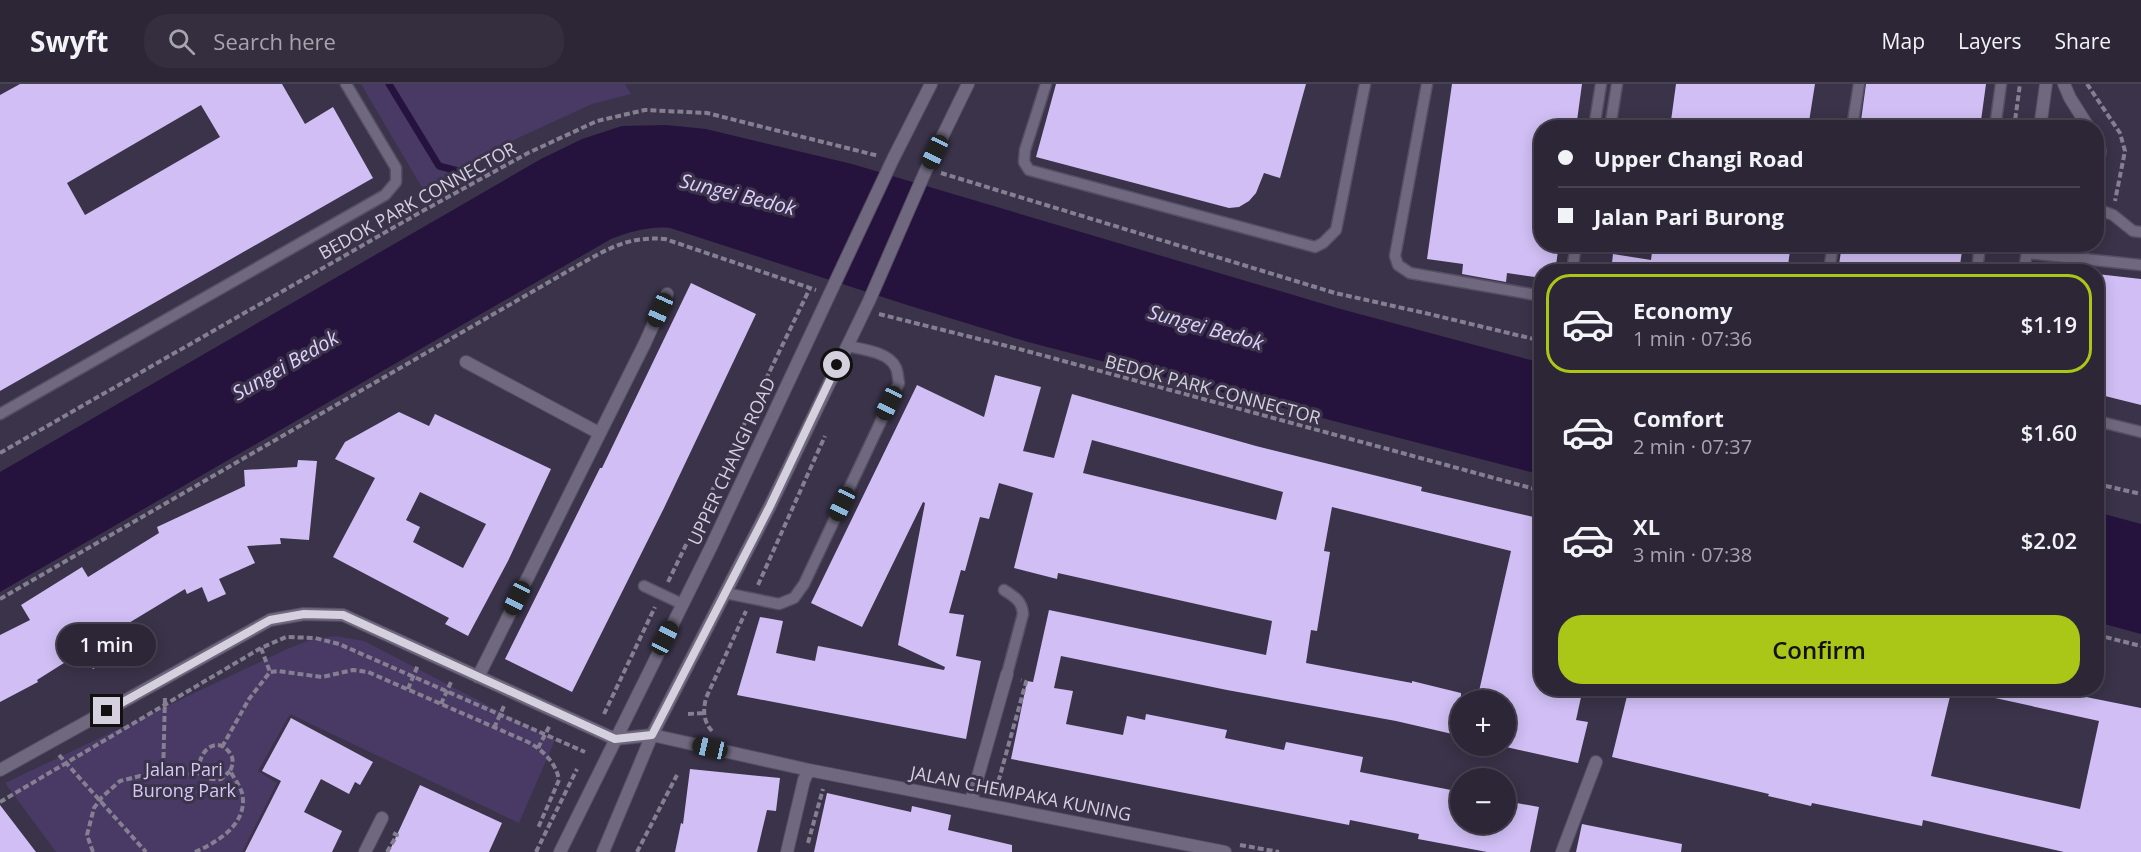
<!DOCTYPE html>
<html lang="en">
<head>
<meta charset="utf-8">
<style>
  body { margin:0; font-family:"Open Sans",sans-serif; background:#342e3f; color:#f1f3f6; height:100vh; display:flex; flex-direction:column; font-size:22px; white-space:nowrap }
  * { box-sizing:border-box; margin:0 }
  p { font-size:20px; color:#a6a5ad }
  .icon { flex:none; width:33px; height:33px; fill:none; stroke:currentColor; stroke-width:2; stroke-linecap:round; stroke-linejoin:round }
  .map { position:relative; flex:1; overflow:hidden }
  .side { position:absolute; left:1534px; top:180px; width:570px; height:432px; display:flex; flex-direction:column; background:#2c2637; border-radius:24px; box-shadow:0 3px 15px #0003,0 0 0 2px #484352 }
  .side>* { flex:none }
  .hud { position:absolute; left:1534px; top:36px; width:570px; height:132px; border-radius:24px; box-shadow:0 3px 15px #0003,0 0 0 2px #484352; display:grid; align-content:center; height:132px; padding:0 24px; background:#2c2637 }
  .controls { position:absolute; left:1450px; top:606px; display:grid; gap:12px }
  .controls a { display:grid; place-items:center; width:66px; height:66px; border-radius:50%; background:#2c2637; box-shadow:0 3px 15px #0003,0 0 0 2px #484352; font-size:30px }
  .end { position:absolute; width:27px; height:27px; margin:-14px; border:8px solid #d4d0de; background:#111; box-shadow:0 0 0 3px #111 }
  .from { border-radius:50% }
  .bubble { position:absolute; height:42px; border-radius:21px; background:#2c2637; box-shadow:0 3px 15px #0003,0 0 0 2px #484352; font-size:20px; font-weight:600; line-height:42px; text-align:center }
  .car { position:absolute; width:18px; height:36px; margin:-18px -9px; border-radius:8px; box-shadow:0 0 4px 2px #0007; background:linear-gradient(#222 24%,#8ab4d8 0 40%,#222 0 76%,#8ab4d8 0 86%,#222 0) }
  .hud b { display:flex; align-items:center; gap:21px; height:57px; font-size:22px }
  .hud b+b { border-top:2px solid #484352 }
  .hud i { width:15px; height:15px; background:#f1f3f6 }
  ul { padding:10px 0 0; list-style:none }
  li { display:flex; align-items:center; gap:18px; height:99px; margin:0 12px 9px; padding:0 12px; border:3px solid transparent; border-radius:24px }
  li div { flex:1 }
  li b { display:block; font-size:22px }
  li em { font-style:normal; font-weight:600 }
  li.on { border-color:#aac718 }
  li>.icon { width:54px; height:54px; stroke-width:1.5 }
  .button { display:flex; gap:12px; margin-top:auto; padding:12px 24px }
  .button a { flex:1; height:69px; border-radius:24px; background:#aac718; color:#111; font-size:24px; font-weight:600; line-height:69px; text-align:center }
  header { display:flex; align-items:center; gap:36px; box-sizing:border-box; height:84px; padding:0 30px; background:#2c2637; border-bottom:2px solid #484352 }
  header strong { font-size:28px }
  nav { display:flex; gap:33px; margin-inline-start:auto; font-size:21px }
  .search { width:420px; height:54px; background:#342e3f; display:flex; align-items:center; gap:15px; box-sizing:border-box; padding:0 21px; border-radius:24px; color:#a6a5ad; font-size:22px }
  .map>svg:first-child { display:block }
  .green { fill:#493965 }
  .water { fill:#25133d }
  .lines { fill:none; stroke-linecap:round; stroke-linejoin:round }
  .stream { stroke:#25133d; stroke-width:7 }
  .building { fill:#d0bef4; fill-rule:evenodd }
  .service-casing { stroke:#564f64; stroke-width:13 }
  .minor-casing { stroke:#564f64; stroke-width:14 }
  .tertiary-casing { stroke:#564f64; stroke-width:14 }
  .path { stroke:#847f91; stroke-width:4; stroke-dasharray:6 3; stroke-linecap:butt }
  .service { stroke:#6f687e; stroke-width:10 }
  .minor { stroke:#6f687e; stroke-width:12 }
  .tertiary { stroke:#6f687e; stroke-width:12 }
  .route { stroke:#d4d0de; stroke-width:8 }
  .labels { text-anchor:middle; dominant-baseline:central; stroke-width:6; stroke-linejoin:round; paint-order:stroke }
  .street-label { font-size:18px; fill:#d4d0de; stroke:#3a3349 }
  .park-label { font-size:18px; fill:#d6c7f5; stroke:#3a3349 }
  .water-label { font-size:20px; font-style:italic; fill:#dfd0fe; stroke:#3a3349 }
</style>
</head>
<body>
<header>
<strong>Swyft</strong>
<div class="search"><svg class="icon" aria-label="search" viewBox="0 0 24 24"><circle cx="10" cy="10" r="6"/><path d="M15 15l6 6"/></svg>Search here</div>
<nav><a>Map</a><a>Layers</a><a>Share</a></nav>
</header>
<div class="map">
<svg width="2141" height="768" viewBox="0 0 2141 768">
  <rect width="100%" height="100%" fill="#3a3349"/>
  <!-- green -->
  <path class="green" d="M 361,0 L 625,0 L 631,10 L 592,20 L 518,54 L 424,107 Z
    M 336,552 L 364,557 L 555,656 L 519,739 L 290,630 L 258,687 L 277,699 L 242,768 L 56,768 L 5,699 L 287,565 L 313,555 Z"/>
  <!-- water -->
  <path class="water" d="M 666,41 L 706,45 L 852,80 L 1337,224 L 1542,279 L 1542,391 L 1028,258 L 904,220 L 670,144 C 649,142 630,148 611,155 L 0,508 L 0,388 L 541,75 L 582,55 L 622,42 Z
    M 2097,428 L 2141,440 L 2141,550 L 2097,538 Z"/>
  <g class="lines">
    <!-- stream -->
    <path class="stream" d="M 389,0 L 439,82 L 458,87"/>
  </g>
  <!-- building -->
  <path class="building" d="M 20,0 L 282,0 L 305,40 L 333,23 L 373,94 L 0,307 L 0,11 ZM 201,21 L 220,53 L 85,131 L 67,99 Z
    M 1056,0 L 1306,0 L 1280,94 L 1264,89 L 1256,109 L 1249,117 L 1239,123 L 1229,124 L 1036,73 Z
    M 1452,0 L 1582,0 L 1576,44 L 1542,44 L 1542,160 L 1559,160 L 1555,188 L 1542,188 L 1542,194 L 1507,189 L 1506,198 L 1462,190 L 1463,180 L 1427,175 Z
    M 1676,0 L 1815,0 L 1808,44 L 1670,44 Z
    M 1866,0 L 1986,0 L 1980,44 L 1860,44 Z
    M 1653,160 L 1791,160 L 1787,188 L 1611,188 L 1613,170 L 1651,176 Z
    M 1842,160 L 1963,160 L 1959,188 L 1838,188 Z
    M 2097,190 L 2141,195 L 2141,321 L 2097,310 Z
    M 691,199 L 756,230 L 664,424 L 572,608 L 505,575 L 600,384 L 602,384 Z
    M 995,291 L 1041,303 L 1023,367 L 1054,374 L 1072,310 L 1256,362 L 1422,403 L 1421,407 L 1542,435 L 1542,604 L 1583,604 L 1576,636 L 1588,638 L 1578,679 L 1506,663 L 1506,616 L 1477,616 L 1511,467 L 1332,423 L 1324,467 L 1330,468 L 1317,547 L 1311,546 L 1306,579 L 1412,599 L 1412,597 L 1461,609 L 1461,652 L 1396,637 L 1227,606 L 1061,572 L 1054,604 L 1073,607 L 1066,640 L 1123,651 L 1127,632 L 1145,636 L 1146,630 L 1227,646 L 1225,654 L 1284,666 L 1286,658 L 1363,673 L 1360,688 L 1461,708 L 1461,740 L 1506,740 L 1506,717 L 1539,723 L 1530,768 L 1487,768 L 1418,755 L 1419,750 L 1350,736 L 1349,741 L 1011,675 L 1027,597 L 1033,598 L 1049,526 L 1266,571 L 1272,537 L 1058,489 L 1057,495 L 1014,484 L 1033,409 L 999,399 L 989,435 L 980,433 L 965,487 L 961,486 L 949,529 L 964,531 L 956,572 L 981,577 L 966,655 L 737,611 L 760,533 L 783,537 L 776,569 L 815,577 L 818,562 L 944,586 L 945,583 L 898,561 L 925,419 L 923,418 L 862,543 L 811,519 L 917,301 L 984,333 ZM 1092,356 L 1283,408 L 1276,436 L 1083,389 Z
    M 399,328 L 429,342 L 435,330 L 551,385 L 508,477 L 468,552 L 445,540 L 449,534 L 333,473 L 375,394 L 335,375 L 345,358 ZM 420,408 L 486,440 L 463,484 L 413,458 L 420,443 L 406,436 Z
    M 298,376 L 317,377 L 309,456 L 280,454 L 281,460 L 247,462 L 255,479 L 219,495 L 226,510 L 208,518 L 202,503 L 187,510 L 185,505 L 109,551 L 120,569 L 93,585 L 83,567 L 37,596 L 38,598 L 0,618 L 0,551 L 30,536 L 21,521 L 82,483 L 88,493 L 159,449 L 157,443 L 245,402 L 244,386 L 297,383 Z
    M 1629,604 L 1952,604 L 1931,692 L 2080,725 L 2099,637 L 1986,612 L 1987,604 L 2088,604 L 2086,613 L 2141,624 L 2141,768 L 2064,768 L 1923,736 L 1922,742 L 1812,719 L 1811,722 L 1768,712 L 1769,710 L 1612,673 Z
    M 291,634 L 373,678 L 360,701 L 355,698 L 349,710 L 321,695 L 304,728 L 342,747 L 332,768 L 245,768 L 281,697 L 262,687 Z
    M 690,685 L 780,694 L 776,727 L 767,726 L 757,768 L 675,768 L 681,739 L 683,740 Z
    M 420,701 L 502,739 L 489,768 L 389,768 Z
    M 827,709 L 911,728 L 912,722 L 951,731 L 948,746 L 1012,761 L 1012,768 L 814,768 Z
    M 0,721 L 36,768 L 0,768 Z
    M 1582,740 L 1682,760 L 1681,768 L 1576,768 Z"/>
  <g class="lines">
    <!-- service casing -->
    <g class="service-casing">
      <path id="service" d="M 1046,0 L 1025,66 L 1024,78 L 1029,86 L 1315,163 L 1323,159 L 1336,146 L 1365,0
        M 1427,0 L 1395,172 L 1398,181 L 1410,189 L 1542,212
        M 1594,44 L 1601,0
        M 1610,44 L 1617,0
        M 1852,44 L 1859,0
        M 1995,44 L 2001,0
        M 2097,125 L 2113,131 L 2133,147 L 2141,148
        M 2027,169 L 2141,181
        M 1572,188 L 1576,160
        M 1829,188 L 1833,160
        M 1977,188 L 1980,160
        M 2024,188 L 2028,160
        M 0,330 L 385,111 L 396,98 L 396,84 L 346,0
        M 2097,337 L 2141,348
        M 644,502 L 682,520
        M 1004,506 C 1015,513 1022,517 1023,530 L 1007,590
        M 725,509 L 779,520 L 794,514 L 804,500 L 899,299 C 898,295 898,288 896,284 C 890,268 861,265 847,262"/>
    </g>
    <!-- minor casing -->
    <g class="minor-casing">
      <path id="minor" d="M 2064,0 L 2070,14 L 2089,44
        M 2040,44 L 2046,0
        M 2097,59 L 2100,67 L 2097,85
        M 466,278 L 599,349
        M 478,593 L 645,259 L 667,210
        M 0,686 L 270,536 L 304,530 L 343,531 L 615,655 L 652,651 L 809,686 L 1225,768
        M 971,717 L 1007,590
        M 365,768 L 382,734
        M 787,768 L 804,696 L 809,686
        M 1562,768 L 1596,678"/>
    </g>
    <!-- tertiary casing -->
    <g class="tertiary-casing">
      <path id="tertiary" d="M 560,768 L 711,463 L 893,75 L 931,0
        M 603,768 L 652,651 L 770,422 L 869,217 L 926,86 L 968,0"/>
    </g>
    <!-- path -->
    <path class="path" d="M 2087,0 L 2120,49 L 2125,67 L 2115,117
      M 2014,44 L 2020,0
      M 941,89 L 1335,209 L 1425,229 L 1542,257
      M 879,230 L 1023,266 L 1542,407
      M 0,369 L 419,129 L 528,69 L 597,37 L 645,26 L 707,29 L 879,72
      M 2097,400 L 2141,410
      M 668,498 L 810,204
      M 758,501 L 825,352
      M 0,515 L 575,183 C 608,165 627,152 665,155 L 816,206
      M 2097,551 L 2141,562
      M 261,564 L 270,588
      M 408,605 L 418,581
      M 441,620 L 451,598
      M 604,630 L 655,523
      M 688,630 L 704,629
      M 494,644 L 504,622
      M 712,647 C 703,637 703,626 706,614 L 746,527
      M 222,663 L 249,615 L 270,588 L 278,587 L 322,593 L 353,586 L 368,588 L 528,658 C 543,666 556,679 559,696 L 538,744
      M 538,664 L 550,641
      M 59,671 L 146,768
      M 163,692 L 165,613
      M 996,706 L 1026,598 L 1021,596
      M 0,718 L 261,564 L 286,553 L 315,554 L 339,560 L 585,668
      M 808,759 L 823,705
      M 1240,761 L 1279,768
      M 93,768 L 87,751 L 94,724 L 102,713 L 120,697 L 140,692 L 163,693 L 203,689
      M 195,768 C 218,758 249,739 242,709 C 240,702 234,694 230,687 C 233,681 234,675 230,669 C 208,640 179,700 221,695 L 230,687
      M 387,768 L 397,751 L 393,749
      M 536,768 L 577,685
      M 637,768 L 677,691"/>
    <!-- service -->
    <use href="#service" class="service"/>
    <!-- minor -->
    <use href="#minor" class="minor"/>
    <!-- tertiary -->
    <use href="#tertiary" class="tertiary"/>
  </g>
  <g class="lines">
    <!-- route -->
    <path class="route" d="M 107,627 L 270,536 L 304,530 L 343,531 L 615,655 L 652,651 L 770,422 L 837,281"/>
  </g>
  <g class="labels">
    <!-- street labels -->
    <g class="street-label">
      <text transform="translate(417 116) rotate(-29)">BEDOK PARK CONNECTOR</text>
      <text transform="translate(1213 305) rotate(15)">BEDOK PARK CONNECTOR</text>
      <text transform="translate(731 377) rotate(-65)">UPPER CHANGI ROAD</text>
      <text transform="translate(1021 709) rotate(11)">JALAN CHEMPAKA KUNING</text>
    </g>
    <!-- park labels -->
    <g class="park-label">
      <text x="184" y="685">Jalan Pari<tspan x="184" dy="21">Burong Park</tspan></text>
    </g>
    <!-- water labels -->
    <g class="water-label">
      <text transform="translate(738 110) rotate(14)">Sungei Bedok</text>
      <text transform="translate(1206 243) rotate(16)">Sungei Bedok</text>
      <text transform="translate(285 281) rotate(-30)">Sungei Bedok</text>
    </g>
  </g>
</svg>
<div class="controls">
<a>+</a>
<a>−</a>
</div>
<i class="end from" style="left:837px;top:281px"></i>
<i class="end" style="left:107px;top:627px"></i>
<div class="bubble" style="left:57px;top:540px;width:99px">1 min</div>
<i class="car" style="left:935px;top:68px;rotate:205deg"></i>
<i class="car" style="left:660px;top:226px;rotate:204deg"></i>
<i class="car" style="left:889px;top:319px;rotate:205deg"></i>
<i class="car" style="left:842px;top:420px;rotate:205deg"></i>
<i class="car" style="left:517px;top:514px;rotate:206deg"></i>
<i class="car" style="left:665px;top:554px;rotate:27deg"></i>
<i class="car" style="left:710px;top:664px;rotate:283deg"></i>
<div class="hud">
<b><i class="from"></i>Upper Changi Road</b>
<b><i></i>Jalan Pari Burong</b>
</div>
<section class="side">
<ul>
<li class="on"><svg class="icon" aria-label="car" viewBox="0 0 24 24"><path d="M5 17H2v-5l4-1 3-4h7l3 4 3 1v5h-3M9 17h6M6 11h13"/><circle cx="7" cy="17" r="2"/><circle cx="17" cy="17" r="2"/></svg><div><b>Economy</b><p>1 min · 07:36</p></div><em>$1.19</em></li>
<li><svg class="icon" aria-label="car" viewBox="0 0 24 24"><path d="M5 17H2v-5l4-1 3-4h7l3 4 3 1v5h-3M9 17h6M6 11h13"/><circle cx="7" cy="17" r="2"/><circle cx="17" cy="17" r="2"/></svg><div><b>Comfort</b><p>2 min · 07:37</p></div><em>$1.60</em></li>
<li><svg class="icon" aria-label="car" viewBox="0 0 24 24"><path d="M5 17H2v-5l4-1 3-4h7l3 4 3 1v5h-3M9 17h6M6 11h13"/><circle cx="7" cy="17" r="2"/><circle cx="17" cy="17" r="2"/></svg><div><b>XL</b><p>3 min · 07:38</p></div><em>$2.02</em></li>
</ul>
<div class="button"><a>Confirm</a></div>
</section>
</div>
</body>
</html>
